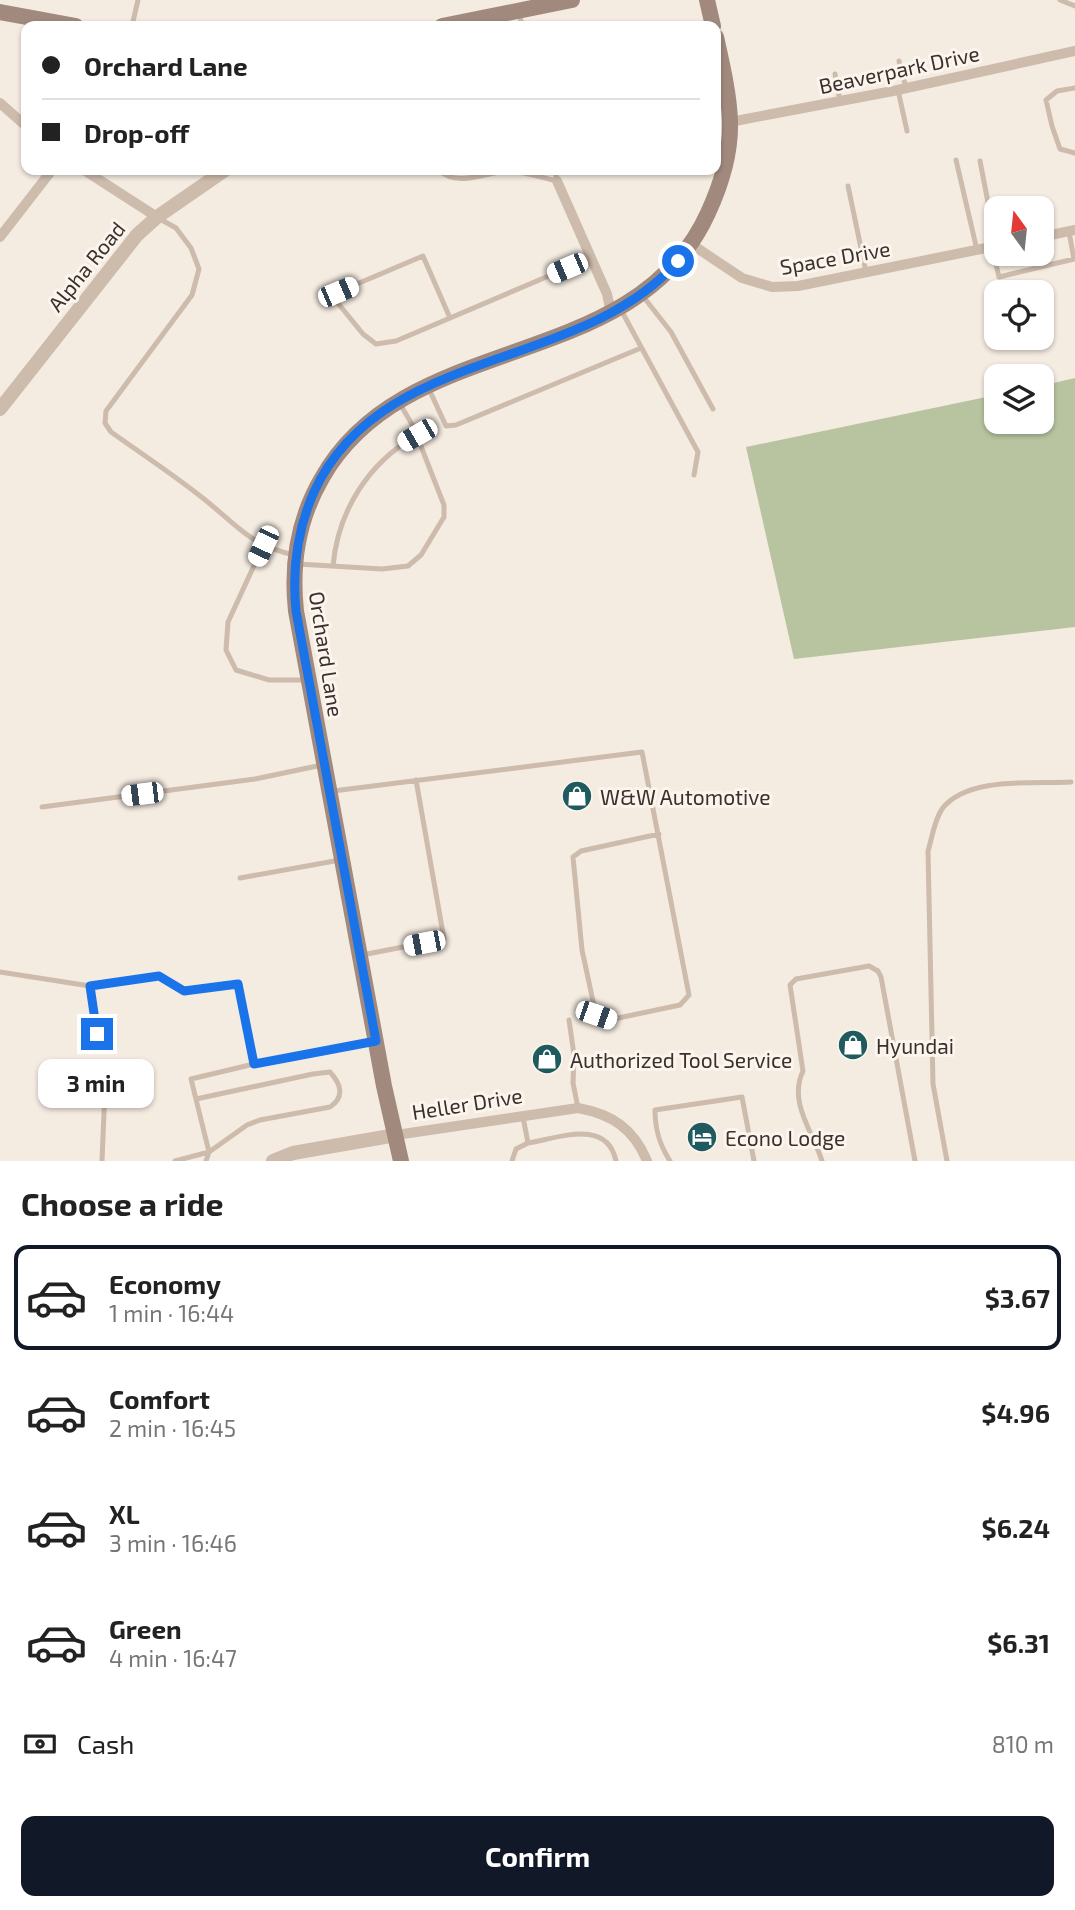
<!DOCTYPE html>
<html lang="en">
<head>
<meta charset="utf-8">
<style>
  body { margin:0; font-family:"Exo 2",sans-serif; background:#f2f2f2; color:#222; height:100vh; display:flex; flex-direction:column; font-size:26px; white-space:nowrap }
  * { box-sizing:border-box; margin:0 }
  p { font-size:23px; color:#767676 }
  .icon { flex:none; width:38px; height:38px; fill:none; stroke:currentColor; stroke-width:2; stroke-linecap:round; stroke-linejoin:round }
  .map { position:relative; height:1161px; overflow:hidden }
  .sheet { display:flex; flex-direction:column; background:#fff; flex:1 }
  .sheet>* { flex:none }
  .banner { position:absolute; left:21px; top:21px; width:700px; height:154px; border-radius:14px; box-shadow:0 2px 5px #0004; display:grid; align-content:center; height:154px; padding:0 21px; background:#fff }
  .needle { width:46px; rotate:345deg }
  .controls { position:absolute; left:984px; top:196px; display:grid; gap:14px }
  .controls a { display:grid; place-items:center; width:70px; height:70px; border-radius:14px; background:#fff; box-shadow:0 2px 5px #0004; font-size:35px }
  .end { position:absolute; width:32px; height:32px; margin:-16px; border:9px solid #1a73e8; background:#fff; box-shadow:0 0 0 4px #fff }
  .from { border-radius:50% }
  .bubble { position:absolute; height:49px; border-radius:14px; background:#fff; box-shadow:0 2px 5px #0004; font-size:23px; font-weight:700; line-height:49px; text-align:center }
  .car { position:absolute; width:21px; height:42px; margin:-21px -10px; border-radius:9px; box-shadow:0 0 5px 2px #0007; background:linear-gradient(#fff 24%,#345 0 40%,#fff 0 76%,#345 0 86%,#fff 0) }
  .banner b { display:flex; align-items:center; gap:24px; height:66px; font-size:26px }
  .banner b+b { border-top:2px solid #e0e0e0 }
  .banner i { width:18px; height:18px; background:#222 }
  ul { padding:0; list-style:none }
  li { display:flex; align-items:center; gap:21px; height:105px; margin:0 14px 10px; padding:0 7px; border:4px solid transparent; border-radius:14px }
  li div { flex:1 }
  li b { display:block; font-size:26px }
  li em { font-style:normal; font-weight:700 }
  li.active { border-color:#111827 }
  li>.icon { width:63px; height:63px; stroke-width:1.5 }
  h2 { padding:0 21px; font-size:32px; line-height:84px }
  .pay { display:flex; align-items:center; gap:18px; height:77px; padding:0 21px; font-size:26px }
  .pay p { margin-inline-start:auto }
  .action { display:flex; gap:14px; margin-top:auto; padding:14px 21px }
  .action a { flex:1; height:80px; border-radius:14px; background:#111827; color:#fff; font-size:28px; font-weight:700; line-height:80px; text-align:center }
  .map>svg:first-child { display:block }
  .green { fill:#b8c4a0 }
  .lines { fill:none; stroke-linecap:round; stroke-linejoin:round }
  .service { stroke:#cdbbac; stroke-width:5 }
  .minor { stroke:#cdbbac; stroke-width:10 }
  .tertiary { stroke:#cdbbac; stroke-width:14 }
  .secondary { stroke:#a18a7d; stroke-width:16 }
  .route { stroke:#1a73e8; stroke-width:9 }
  .labels { text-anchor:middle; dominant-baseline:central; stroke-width:6; stroke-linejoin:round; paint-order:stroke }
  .street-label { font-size:21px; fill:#3b302b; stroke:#fbf5ee }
  .poi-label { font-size:21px; fill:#3b302b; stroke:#fbf5ee; text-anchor:start }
</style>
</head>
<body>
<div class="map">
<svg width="1075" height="1161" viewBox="0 0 1075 1161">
  <rect width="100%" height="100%" fill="#f4ebe1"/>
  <!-- green -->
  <path class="green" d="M 1075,378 L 1075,627 L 794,659 L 746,447 L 996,395 L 996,422 L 1041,422 L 1041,386 Z"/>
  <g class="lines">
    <!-- service -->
    <path class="service" d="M 1060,0 L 1075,6
      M 519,12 L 522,26
      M 132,26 L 138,0
      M 899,61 L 906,88
      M 835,74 L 840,101
      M 1075,88 L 1057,91 L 1046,100 L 1052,126 L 1060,149 L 1075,153
      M 898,90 L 907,131
      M 956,160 L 977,250
      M 980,161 L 996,244
      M 439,170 C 457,188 485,172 508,171 C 524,171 542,178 557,181 L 555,170
      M 848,186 L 866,272
      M 160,219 L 176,228 L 191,248 L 199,269 L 192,295 L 106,411 L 105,423 L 111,432 C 142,454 174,475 204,499 C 238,526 249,545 294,555
      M 992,247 L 999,277 L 1074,259 L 1069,232
      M 642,295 L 671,332 L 713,409
      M 620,308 L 698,452 L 694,475
      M 450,318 L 423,256 L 338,292 L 337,302 L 363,334 L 376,344 L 396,341 L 591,258
      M 429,389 L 446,426 L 456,425 L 641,348
      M 263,546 L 228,622 L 226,650 L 236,670 L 269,680 L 305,680
      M 298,564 L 382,569 L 408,566 L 421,555 L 444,517 L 444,505 L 413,426 L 400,404
      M 333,566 C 338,511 368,463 417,435
      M 333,791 L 642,752 L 689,995 L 680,1005 L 609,1020 L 596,1015 L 582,950 L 573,857 L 581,851 L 659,834
      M 42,807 L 255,779 L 322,765
      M 240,878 L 340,860
      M 362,955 L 444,939 L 416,780
      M 0,972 L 90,986 L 159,976 L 184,991 L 238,984 L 254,1064 L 375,1041
      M 90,986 L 99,1050
      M 569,1020 L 574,1055 L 573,1083 L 578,1108
      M 196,1099 L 313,1074 L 330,1072 C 341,1084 345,1097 330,1107 L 260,1120 L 247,1125 L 209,1152 L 206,1161
      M 528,1143 C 559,1138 607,1118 616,1161
      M 102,1161 L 105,1088
      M 175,1161 L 209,1152 L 191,1079 L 254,1064
      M 512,1161 L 516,1149 L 528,1143 L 523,1117
      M 670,1161 C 659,1144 655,1129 655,1110 L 742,1097 L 754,1161
      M 822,1161 C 813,1132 788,1102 803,1071 L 790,985 L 796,979 L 869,966 L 878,971 L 881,977 L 915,1161
      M 947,1161 L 933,1084 L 928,851 C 932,838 934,821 942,809 C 967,776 1034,784 1071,782"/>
    <!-- minor -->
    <path class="minor" d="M 0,103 L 26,126
      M 730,122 L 893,91 L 1075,51
      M 84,170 L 157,217
      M 557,181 L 607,294 L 611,313
      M 0,237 L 52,170
      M 1041,237 L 1075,230
      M 691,244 L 742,278 L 772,287 L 798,286 L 996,246
      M 396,1135 L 578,1108 C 612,1114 634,1129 647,1161"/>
    <!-- tertiary -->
    <path class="tertiary" d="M 0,409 L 137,235 L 157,217 L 225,170
      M 273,1161 L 293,1153 L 396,1135"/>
    <!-- secondary -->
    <path class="secondary" d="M 707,0 L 713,26
      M 0,12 L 76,26
      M 442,26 L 572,0
      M 401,1161 L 384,1086 L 296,611 C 291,565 298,519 322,478 C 406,328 634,376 708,213 C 721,185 731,152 730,121 C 729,93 722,64 716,37"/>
  </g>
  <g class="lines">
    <!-- route -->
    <path class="route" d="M 97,1034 L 90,986 L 159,976 L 184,991 L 238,984 L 254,1064 L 376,1041 L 296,611 C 292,570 297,530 314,492 C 381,345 580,373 678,261"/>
  </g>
  <!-- icons -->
  <defs>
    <g id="shop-disc" transform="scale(1.575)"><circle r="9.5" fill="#1f5a5e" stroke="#fbf5ee"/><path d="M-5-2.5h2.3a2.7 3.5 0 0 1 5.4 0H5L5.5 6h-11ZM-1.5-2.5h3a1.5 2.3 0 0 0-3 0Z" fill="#fff"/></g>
    <g id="hotel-disc" transform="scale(1.575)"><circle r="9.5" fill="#1f5a5e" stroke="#fbf5ee"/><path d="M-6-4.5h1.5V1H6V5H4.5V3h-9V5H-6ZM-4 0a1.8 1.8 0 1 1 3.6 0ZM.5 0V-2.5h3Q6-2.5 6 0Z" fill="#fff"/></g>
  </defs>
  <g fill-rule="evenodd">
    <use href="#shop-disc" x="577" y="796"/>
    <use href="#shop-disc" x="853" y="1045"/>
    <use href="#shop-disc" x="547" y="1059"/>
    <use href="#hotel-disc" x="702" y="1137"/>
  </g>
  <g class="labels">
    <!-- street labels -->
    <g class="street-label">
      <text transform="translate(899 69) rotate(-12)">Beaverpark Drive</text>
      <text transform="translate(835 257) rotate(-10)">Space Drive</text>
      <text transform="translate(86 266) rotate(-51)">Alpha Road</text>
      <text transform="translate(327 654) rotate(81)">Orchard Lane</text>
      <text transform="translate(467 1103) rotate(-9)">Heller Drive</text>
    </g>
    <!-- poi labels -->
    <g class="poi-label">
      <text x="600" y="796">W&amp;W Automotive</text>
      <text x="876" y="1045">Hyundai</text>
      <text x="570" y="1059">Authorized Tool Service</text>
      <text x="725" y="1137">Econo Lodge</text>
    </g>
  </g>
</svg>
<div class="controls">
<a><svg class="needle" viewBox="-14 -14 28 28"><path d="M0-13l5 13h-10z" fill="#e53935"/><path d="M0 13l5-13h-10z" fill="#767676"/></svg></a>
<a><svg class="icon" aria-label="locate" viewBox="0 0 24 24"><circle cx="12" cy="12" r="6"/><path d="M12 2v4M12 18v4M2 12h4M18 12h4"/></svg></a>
<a><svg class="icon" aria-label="layers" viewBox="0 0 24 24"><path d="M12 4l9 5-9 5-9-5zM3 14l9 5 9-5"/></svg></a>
</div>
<i class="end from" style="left:678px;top:261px"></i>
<i class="end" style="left:97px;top:1034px"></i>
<div class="bubble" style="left:38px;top:1059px;width:116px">3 min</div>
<i class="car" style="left:567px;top:268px;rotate:247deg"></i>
<i class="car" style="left:338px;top:292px;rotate:67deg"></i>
<i class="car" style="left:417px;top:435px;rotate:240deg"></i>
<i class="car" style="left:263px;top:546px;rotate:205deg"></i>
<i class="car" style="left:142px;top:794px;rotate:263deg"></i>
<i class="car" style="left:424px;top:943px;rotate:259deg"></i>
<i class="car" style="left:596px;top:1015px;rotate:109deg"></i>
<div class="banner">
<b><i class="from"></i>Orchard Lane</b>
<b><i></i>Drop-off</b>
</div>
</div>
<section class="sheet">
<h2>Choose a ride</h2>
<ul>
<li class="active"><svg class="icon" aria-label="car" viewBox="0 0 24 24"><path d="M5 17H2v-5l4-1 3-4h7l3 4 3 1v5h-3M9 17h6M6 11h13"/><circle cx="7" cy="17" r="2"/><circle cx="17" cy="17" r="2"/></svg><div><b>Economy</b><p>1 min · 16:44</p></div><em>$3.67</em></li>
<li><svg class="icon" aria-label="car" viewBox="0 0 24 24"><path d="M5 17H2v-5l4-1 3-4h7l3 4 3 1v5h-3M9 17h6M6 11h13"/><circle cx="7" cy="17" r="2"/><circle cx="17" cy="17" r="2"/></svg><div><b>Comfort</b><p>2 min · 16:45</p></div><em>$4.96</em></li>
<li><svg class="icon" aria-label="car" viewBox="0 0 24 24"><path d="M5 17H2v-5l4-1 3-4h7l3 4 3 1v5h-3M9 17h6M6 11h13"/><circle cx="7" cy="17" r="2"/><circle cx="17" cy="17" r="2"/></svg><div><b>XL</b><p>3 min · 16:46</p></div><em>$6.24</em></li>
<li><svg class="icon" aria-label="car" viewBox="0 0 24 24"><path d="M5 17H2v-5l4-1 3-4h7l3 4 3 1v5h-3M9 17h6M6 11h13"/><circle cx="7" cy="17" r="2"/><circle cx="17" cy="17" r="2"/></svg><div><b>Green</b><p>4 min · 16:47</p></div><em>$6.31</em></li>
</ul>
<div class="pay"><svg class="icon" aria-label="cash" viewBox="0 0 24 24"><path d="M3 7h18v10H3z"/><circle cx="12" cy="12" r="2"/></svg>Cash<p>810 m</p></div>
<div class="action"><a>Confirm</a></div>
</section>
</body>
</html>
